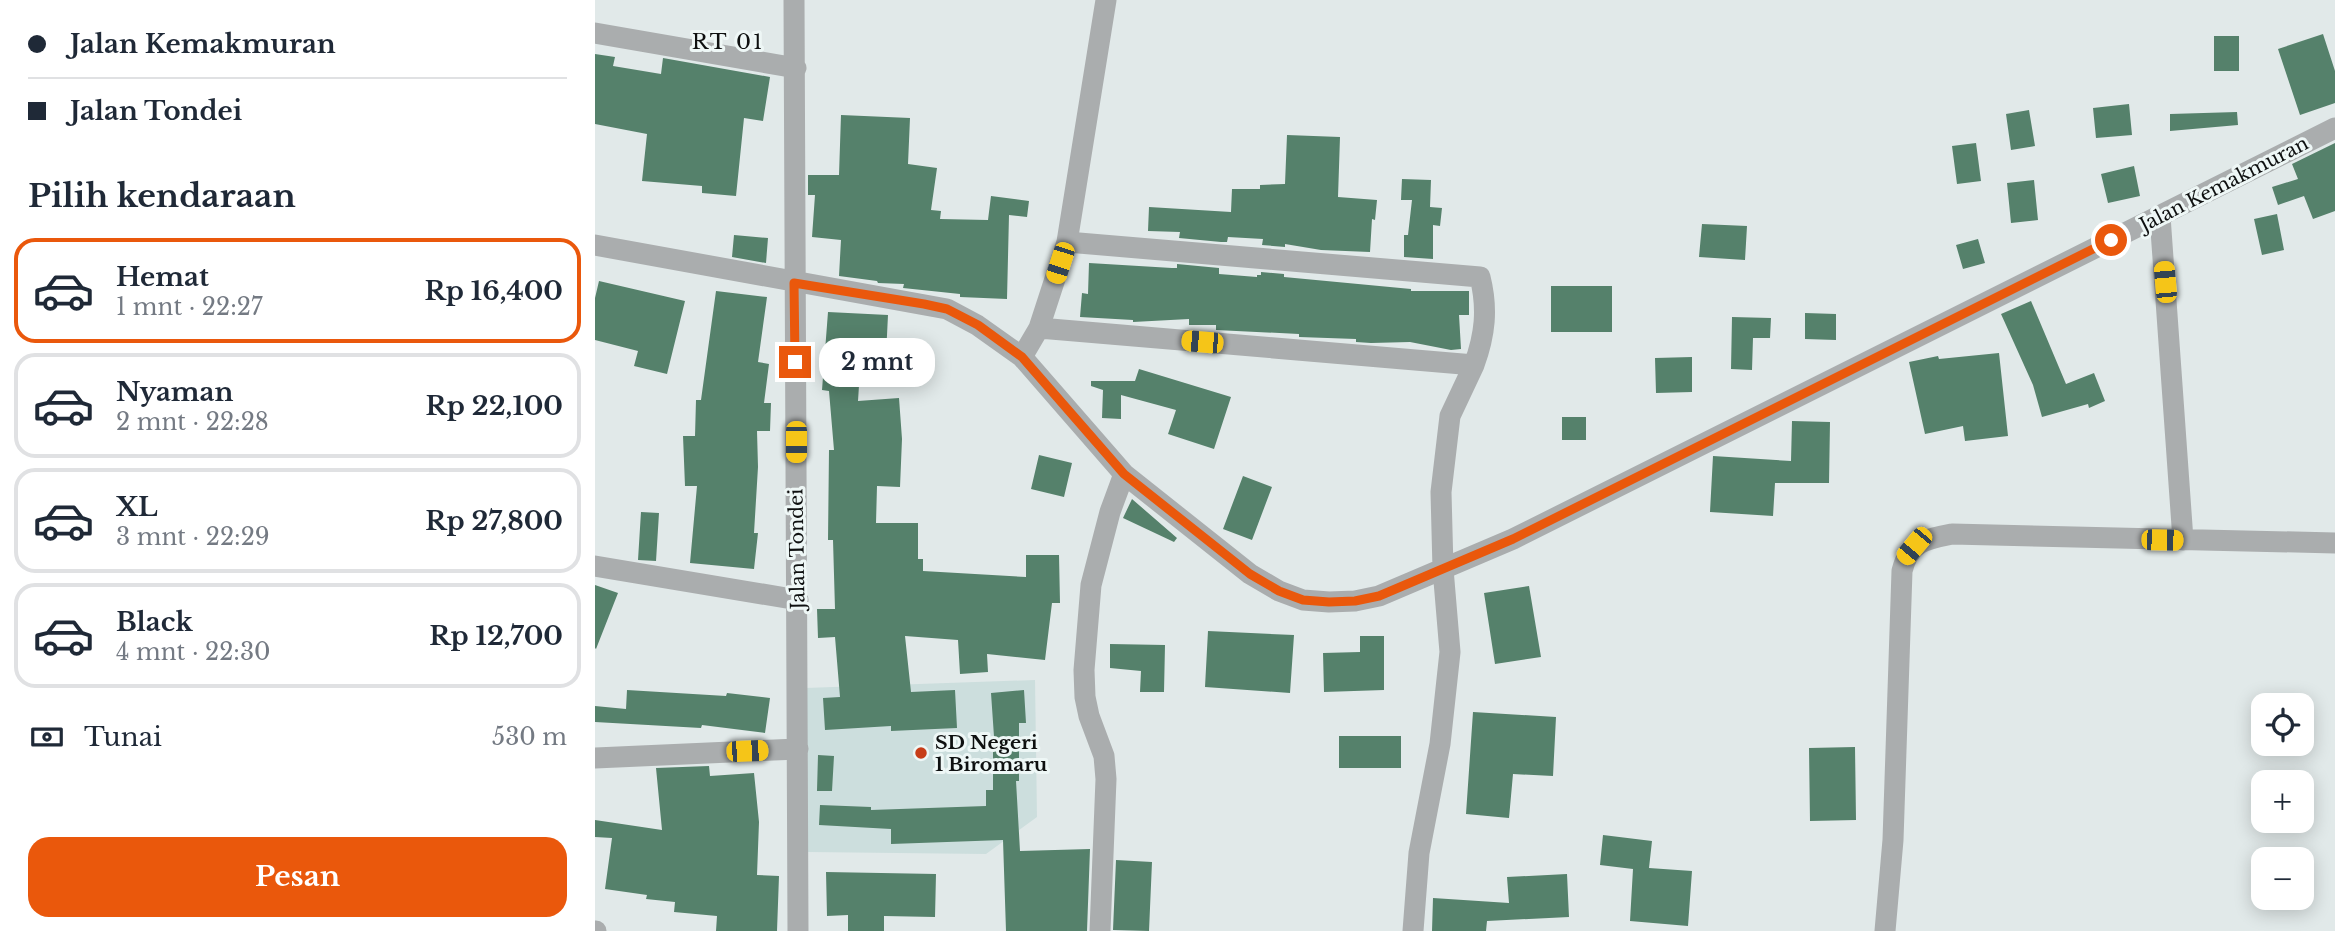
<!DOCTYPE html>
<html lang="id">
<head>
<meta charset="utf-8">
<style>
  body { margin:0; font-family:"Libre Baskerville",serif; background:#f2f2f3; color:#1f2937; height:100vh; display:flex; flex-direction:column; font-size:26px; white-space:nowrap }
  * { box-sizing:border-box; margin:0 }
  p { font-size:23px; color:#747a83 }
  .icon { flex:none; width:38px; height:38px; fill:none; stroke:currentColor; stroke-width:2; stroke-linecap:round; stroke-linejoin:round }
  .map { position:relative; flex:1; overflow:hidden }
  .sheet { display:flex; flex-direction:column; background:#fff; width:595px }
  .sheet>* { flex:none }
  .top-card { display:grid; align-content:center; height:154px; padding:0 28px; background:#fff }
  .tools { position:absolute; left:1656px; top:693px; display:grid; gap:14px }
  .tools a { display:grid; place-items:center; width:63px; height:63px; border-radius:14px; background:#fff; box-shadow:0 4px 18px #0003; font-size:35px }
  .end { position:absolute; width:32px; height:32px; margin:-16px; border:9px solid #ea580c; background:#fff; box-shadow:0 0 0 4px #fff }
  .from { border-radius:50% }
  .bubble { position:absolute; height:49px; border-radius:21px; background:#fff; box-shadow:0 4px 18px #0003; font-size:23px; font-weight:700; line-height:49px; text-align:center }
  .car { position:absolute; width:21px; height:42px; margin:-21px -10px; border-radius:9px; box-shadow:0 0 5px 2px #0007; background:linear-gradient(#f5c518 24%,#345 0 40%,#f5c518 0 76%,#345 0 86%,#f5c518 0) }
  .top-card b { display:flex; align-items:center; gap:24px; height:66px; font-size:26px }
  .top-card b+b { border-top:2px solid #e0e1e3 }
  .top-card i { width:18px; height:18px; background:#1f2937 }
  ul { padding:0; list-style:none }
  li { display:flex; align-items:center; gap:21px; height:105px; margin:0 14px 10px; padding:0 14px; border:4px solid #e0e1e3; border-radius:21px }
  li div { flex:1 }
  li b { display:block; font-size:26px }
  li em { font-style:normal; font-weight:700 }
  li.on { border-color:#ea580c }
  li>.icon { width:63px; height:63px; stroke-width:1.5 }
  h2 { padding:0 28px; font-size:32px; line-height:84px }
  .pay { display:flex; align-items:center; gap:18px; height:77px; padding:0 28px; font-size:26px }
  .pay p { margin-inline-start:auto }
  .primary-button { display:flex; gap:14px; margin-top:auto; padding:14px 28px }
  .primary-button a { flex:1; height:80px; border-radius:21px; background:#ea580c; color:#fff; font-size:28px; font-weight:700; line-height:80px; text-align:center }
  main { display:flex; flex:1; min-height:0 }
  .map>svg:first-child { display:block }
  .built { fill:#ccdedd }
  .building { fill:#55816b }
  .lines { fill:none; stroke-linecap:round; stroke-linejoin:round }
  .minor { stroke:#aaadae; stroke-width:21 }
  .route { stroke:#ea580c; stroke-width:9 }
  .poi-dot { fill:#c73d18; stroke:#eef7f6; stroke-width:2.5 }
  .labels { text-anchor:middle; dominant-baseline:central; stroke-width:6; stroke-linejoin:round; paint-order:stroke }
  .street-label { font-size:19px; fill:#0e1010; stroke:#eef7f6 }
  .poi-label { font-size:19px; font-weight:bold; fill:#0e1010; stroke:#eef7f6; text-anchor:start }
  .neighbourhood-label { font-size:21px; letter-spacing:2px; fill:#0e1010; stroke:#eef7f6 }
</style>
</head>
<body>
<main>
<section class="sheet">
<div class="top-card">
<b><i class="from"></i>Jalan Kemakmuran</b>
<b><i></i>Jalan Tondei</b>
</div>
<h2>Pilih kendaraan</h2>
<ul>
<li class="on"><svg class="icon" aria-label="car" viewBox="0 0 24 24"><path d="M5 17H2v-5l4-1 3-4h7l3 4 3 1v5h-3M9 17h6M6 11h13"/><circle cx="7" cy="17" r="2"/><circle cx="17" cy="17" r="2"/></svg><div><b>Hemat</b><p>1 mnt · 22:27</p></div><em>Rp 16,400</em></li>
<li><svg class="icon" aria-label="car" viewBox="0 0 24 24"><path d="M5 17H2v-5l4-1 3-4h7l3 4 3 1v5h-3M9 17h6M6 11h13"/><circle cx="7" cy="17" r="2"/><circle cx="17" cy="17" r="2"/></svg><div><b>Nyaman</b><p>2 mnt · 22:28</p></div><em>Rp 22,100</em></li>
<li><svg class="icon" aria-label="car" viewBox="0 0 24 24"><path d="M5 17H2v-5l4-1 3-4h7l3 4 3 1v5h-3M9 17h6M6 11h13"/><circle cx="7" cy="17" r="2"/><circle cx="17" cy="17" r="2"/></svg><div><b>XL</b><p>3 mnt · 22:29</p></div><em>Rp 27,800</em></li>
<li><svg class="icon" aria-label="car" viewBox="0 0 24 24"><path d="M5 17H2v-5l4-1 3-4h7l3 4 3 1v5h-3M9 17h6M6 11h13"/><circle cx="7" cy="17" r="2"/><circle cx="17" cy="17" r="2"/></svg><div><b>Black</b><p>4 mnt · 22:30</p></div><em>Rp 12,700</em></li>
</ul>
<div class="pay"><svg class="icon" aria-label="cash" viewBox="0 0 24 24"><path d="M3 7h18v10H3z"/><circle cx="12" cy="12" r="2"/></svg>Tunai<p>530 m</p></div>
<div class="primary-button"><a>Pesan</a></div>
</section>
<div class="map">
<svg width="1740" height="931" viewBox="0 0 1740 931">
  <rect width="100%" height="100%" fill="#e1e9e9"/>
  <!-- built -->
  <path class="built" d="M 440,680 L 442,817 L 391,854 L 213,852 L 210,688 Z"/>
  <!-- building -->
  <path class="building" d="M 1728,34 L 1740,71 L 1740,103 L 1705,115 L 1683,49 Z
    M 1619,36 L 1644,36 L 1644,71 L 1619,71 Z
    M 0,54 L 20,57 L 18,66 L 66,74 L 68,58 L 175,77 L 168,121 L 149,118 L 141,196 L 107,193 L 107,186 L 47,181 L 52,134 L 0,124 Z
    M 1534,104 L 1537,135 L 1501,138 L 1498,108 Z
    M 1434,110 L 1440,146 L 1416,150 L 1411,114 Z
    M 1642,112 L 1643,125 L 1575,131 L 1575,114 Z
    M 246,115 L 315,118 L 313,164 L 342,168 L 336,210 L 346,211 L 345,219 L 393,220 L 396,196 L 434,201 L 432,217 L 414,215 L 412,299 L 365,297 L 365,294 L 308,288 L 309,284 L 283,283 L 282,281 L 244,276 L 246,240 L 217,237 L 220,195 L 213,195 L 213,175 L 244,175 Z
    M 692,135 L 745,137 L 743,197 L 782,200 L 780,220 L 777,219 L 775,252 L 726,250 L 690,244 L 690,247 L 667,245 L 668,239 L 633,237 L 632,242 L 626,242 L 584,238 L 585,232 L 553,231 L 554,207 L 636,212 L 637,189 L 665,189 L 665,185 L 690,184 Z
    M 1381,143 L 1386,181 L 1362,184 L 1357,146 Z
    M 1740,143 L 1740,211 L 1718,219 L 1709,196 L 1683,205 L 1677,187 L 1703,179 L 1697,164 Z
    M 1539,166 L 1545,196 L 1513,203 L 1506,174 Z
    M 807,179 L 836,180 L 835,207 L 847,208 L 845,226 L 838,225 L 838,259 L 809,257 L 809,235 L 813,235 L 817,200 L 806,200 Z
    M 1439,180 L 1443,220 L 1416,223 L 1412,183 Z
    M 1682,214 L 1689,250 L 1667,255 L 1659,219 Z
    M 1107,224 L 1152,226 L 1150,260 L 1104,257 Z
    M 139,235 L 173,238 L 171,263 L 137,257 Z
    M 1383,239 L 1390,263 L 1368,269 L 1361,245 Z
    M 494,263 L 577,268 L 582,268 L 582,264 L 624,268 L 624,274 L 662,277 L 662,275 L 666,275 L 666,272 L 689,274 L 689,277 L 816,289 L 816,291 L 874,291 L 874,315 L 864,315 L 866,349 L 856,350 L 815,342 L 776,343 L 761,342 L 761,339 L 704,337 L 704,334 L 621,330 L 621,325 L 594,325 L 594,319 L 538,322 L 538,320 L 485,317 L 487,293 L 493,294 Z
    M 4,281 L 90,301 L 72,374 L 39,366 L 43,351 L 0,340 L 0,298 Z
    M 956,286 L 1017,286 L 1017,332 L 956,332 Z
    M 121,291 L 172,297 L 163,362 L 174,364 L 169,403 L 176,403 L 175,431 L 162,431 L 163,467 L 159,533 L 163,533 L 159,569 L 95,563 L 102,486 L 90,486 L 88,436 L 100,436 L 101,400 L 106,400 Z
    M 1436,301 L 1471,384 L 1499,373 L 1510,401 L 1494,408 L 1493,404 L 1447,417 L 1438,385 L 1406,314 Z
    M 233,312 L 293,315 L 291,355 L 266,354 L 263,401 L 304,398 L 307,439 L 305,487 L 282,486 L 281,523 L 323,523 L 323,559 L 328,559 L 328,571 L 431,577 L 431,555 L 464,555 L 465,603 L 457,603 L 450,660 L 392,654 L 393,672 L 365,674 L 363,640 L 310,636 L 316,692 L 360,690 L 362,728 L 296,731 L 296,726 L 230,730 L 228,698 L 245,697 L 240,637 L 223,638 L 222,609 L 240,609 L 238,540 L 233,540 L 234,450 L 239,450 L 234,391 L 227,390 Z
    M 1210,313 L 1241,314 L 1241,340 L 1210,339 Z
    M 1137,317 L 1176,318 L 1175,338 L 1158,338 L 1157,370 L 1136,369 Z
    M 1404,353 L 1413,436 L 1370,441 L 1368,426 L 1330,434 L 1314,362 L 1343,356 L 1344,359 Z
    M 1097,357 L 1097,392 L 1061,393 L 1060,358 Z
    M 544,369 L 636,397 L 619,449 L 573,434 L 581,410 L 526,395 L 526,419 L 507,418 L 508,390 L 496,386 L 496,381 L 540,381 Z
    M 967,417 L 991,417 L 991,440 L 967,440 Z
    M 1197,421 L 1235,422 L 1234,483 L 1180,483 L 1178,516 L 1115,512 L 1118,456 L 1196,461 Z
    M 444,455 L 477,463 L 469,497 L 436,489 Z
    M 648,476 L 677,487 L 657,540 L 628,529 Z
    M 537,499 L 582,538 L 579,542 L 528,518 Z
    M 46,512 L 64,513 L 61,561 L 43,560 Z
    M 0,585 L 23,593 L 1,649 L 0,648 Z
    M 934,586 L 946,657 L 900,664 L 889,593 Z
    M 613,631 L 699,635 L 695,693 L 610,687 Z
    M 765,636 L 789,636 L 789,690 L 729,692 L 728,653 L 765,652 Z
    M 515,644 L 570,645 L 569,692 L 545,692 L 546,671 L 515,668 Z
    M 32,690 L 131,696 L 132,693 L 175,698 L 170,733 L 107,725 L 106,728 L 0,722 L 0,706 L 31,709 Z
    M 429,690 L 431,723 L 424,723 L 424,781 L 421,781 L 425,851 L 495,849 L 492,931 L 411,931 L 408,840 L 296,844 L 296,829 L 224,825 L 225,805 L 276,807 L 276,810 L 391,806 L 391,790 L 398,790 L 398,751 L 400,751 L 396,693 Z
    M 878,712 L 961,717 L 958,776 L 918,774 L 914,818 L 871,814 Z
    M 744,736 L 806,736 L 806,768 L 744,768 Z
    M 1260,747 L 1261,820 L 1215,821 L 1214,748 Z
    M 223,755 L 239,756 L 237,791 L 222,791 Z
    M 114,766 L 115,776 L 159,773 L 164,822 L 162,875 L 184,876 L 182,931 L 121,931 L 122,916 L 79,912 L 80,902 L 51,899 L 52,895 L 10,889 L 17,838 L 0,837 L 0,820 L 67,830 L 61,768 Z
    M 1008,835 L 1057,841 L 1054,868 L 1097,871 L 1093,926 L 1035,921 L 1038,869 L 1005,865 Z
    M 521,860 L 557,862 L 554,931 L 518,930 Z
    M 231,872 L 341,874 L 340,917 L 289,916 L 289,931 L 253,931 L 253,915 L 232,916 Z
    M 972,874 L 974,917 L 892,921 L 891,931 L 837,931 L 838,898 L 914,903 L 912,877 Z"/>
  <g class="lines">
    <!-- minor -->
    <path class="minor" d="M 199,0 L 203,931
      M 0,33 L 201,68
      M 1565,216 L 1588,540
      M 472,242 L 885,277 C 893,309 890,335 879,365
      M 0,245 L 352,309 L 382,325 L 427,357 L 529,474 L 655,574 L 684,591 L 708,600 L 734,602 L 760,601 L 784,596 L 918,539 L 1740,128
      M 444,328 L 879,365 L 855,416 L 846,492 L 848,569 L 855,652 L 845,744 L 824,853 L 818,931
      M 427,357 L 444,328 L 472,242 L 511,0
      M 0,566 L 203,600
      M 0,758 L 203,749
      M 0,931 L 1,931
      M 505,931 L 511,779 L 509,756 L 494,716 L 490,697 L 489,670 L 496,585 L 515,512 L 529,474
      M 1290,931 L 1298,840 L 1307,571 C 1314,542 1331,539 1357,534 L 1740,543"/>
  </g>
  <g class="lines">
    <!-- route -->
    <path class="route" d="M 200,362 L 199,283 L 329,304 L 352,309 L 383,325 L 427,357 L 529,474 L 655,574 L 684,591 L 708,600 L 734,602 L 760,601 L 784,596 L 918,539 L 1516,240"/>
  </g>
  <!-- markers -->
  <circle class="poi-dot" cx="326" cy="753" r="7"/>
  <g class="labels">
    <!-- street labels -->
    <g class="street-label">
      <text transform="translate(1629 184) rotate(-27)">Jalan Kemakmuran</text>
      <text transform="translate(202 549) rotate(-91)">Jalan Tondei</text>
    </g>
    <!-- poi labels -->
    <g class="poi-label">
      <text x="340" y="742">SD Negeri<tspan x="340" dy="22">1 Biromaru</tspan></text>
    </g>
    <!-- neighbourhood labels -->
    <g class="neighbourhood-label">
      <text x="133" y="42">RT 01</text>
    </g>
  </g>
</svg>
<div class="tools">
<a><svg class="icon" aria-label="locate" viewBox="0 0 24 24"><circle cx="12" cy="12" r="6"/><path d="M12 2v4M12 18v4M2 12h4M18 12h4"/></svg></a>
<a>+</a>
<a>−</a>
</div>
<i class="end from" style="left:1516px;top:240px"></i>
<i class="end" style="left:200px;top:362px"></i>
<div class="bubble" style="left:224px;top:338px;width:116px">2 mnt</div>
<i class="car" style="left:465px;top:263px;rotate:198deg"></i>
<i class="car" style="left:1570px;top:282px;rotate:355deg"></i>
<i class="car" style="left:607px;top:342px;rotate:275deg"></i>
<i class="car" style="left:201px;top:442px;rotate:180deg"></i>
<i class="car" style="left:1567px;top:540px;rotate:91deg"></i>
<i class="car" style="left:1319px;top:546px;rotate:220deg"></i>
<i class="car" style="left:152px;top:751px;rotate:88deg"></i>
</div>
</main>
</body>
</html>
